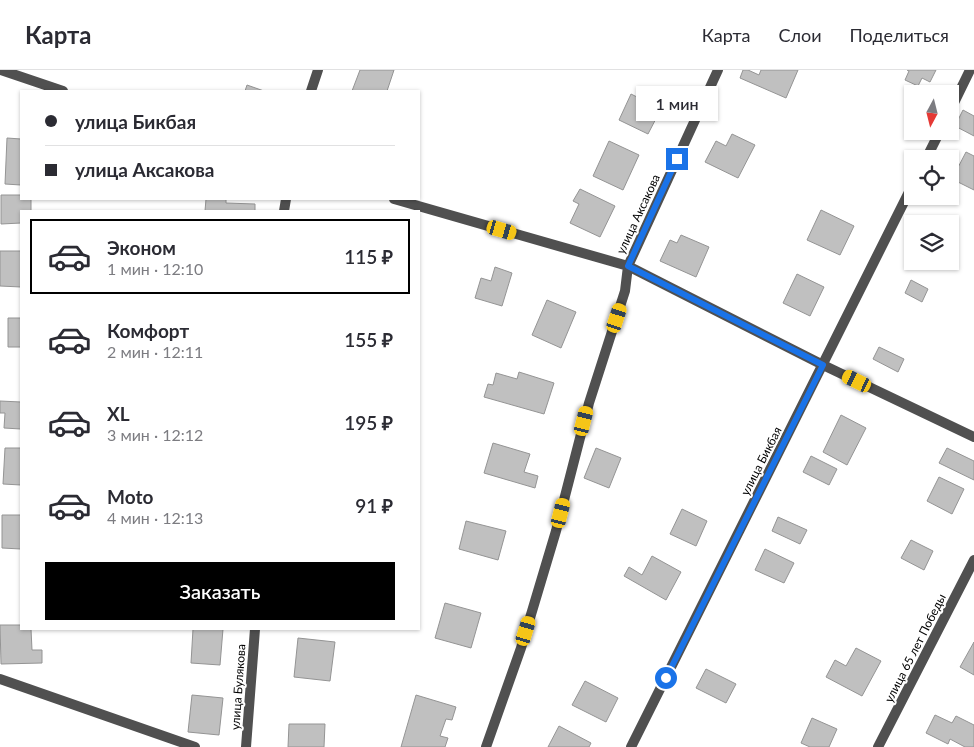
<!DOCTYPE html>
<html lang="ru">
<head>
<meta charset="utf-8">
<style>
  body { margin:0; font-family:Lato,sans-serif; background:#f2f2f3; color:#2b2b33; height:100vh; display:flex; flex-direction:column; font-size:19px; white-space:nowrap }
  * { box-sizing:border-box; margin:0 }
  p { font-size:16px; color:#7c7c81 }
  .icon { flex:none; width:28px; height:28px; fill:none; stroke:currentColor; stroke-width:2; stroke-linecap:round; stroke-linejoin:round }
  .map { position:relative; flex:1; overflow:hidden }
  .drawer { position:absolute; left:20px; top:140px; width:400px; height:420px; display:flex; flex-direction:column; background:#fff; border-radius:0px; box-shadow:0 1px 4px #0004 }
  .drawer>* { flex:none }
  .hud { position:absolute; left:20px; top:20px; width:400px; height:110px; border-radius:0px; box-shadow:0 1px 4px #0004; display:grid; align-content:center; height:110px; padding:0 25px; background:#fff }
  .needle { width:32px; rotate:187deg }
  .fabs { position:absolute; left:904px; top:15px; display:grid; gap:10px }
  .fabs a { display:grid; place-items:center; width:55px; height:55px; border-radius:0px; background:#fff; box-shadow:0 1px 4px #0004; font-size:25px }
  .end { position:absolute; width:22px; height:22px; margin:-11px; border:6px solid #1a73e8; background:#fff; box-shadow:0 0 0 2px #fff }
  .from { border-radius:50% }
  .bubble { position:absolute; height:35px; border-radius:0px; background:#fff; box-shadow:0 1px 4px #0004; font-size:16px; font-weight:600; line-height:35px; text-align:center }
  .car { position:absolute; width:15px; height:30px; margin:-15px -8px; border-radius:6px; box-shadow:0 0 4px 1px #0007; background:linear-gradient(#f5c518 24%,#345 0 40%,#f5c518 0 76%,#345 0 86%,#f5c518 0) }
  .hud b { display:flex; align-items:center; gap:18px; height:48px; font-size:19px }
  .hud b+b { border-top:1px solid #e1e1e2 }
  .hud i { width:12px; height:12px; background:#2b2b33 }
  ul { padding:9px 0 0; list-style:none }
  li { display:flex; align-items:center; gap:15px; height:75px; margin:0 10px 8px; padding:0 15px; border:2px solid transparent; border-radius:0px }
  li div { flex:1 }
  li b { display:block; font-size:19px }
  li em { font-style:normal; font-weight:600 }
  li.on { border-color:#000 }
  li>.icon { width:45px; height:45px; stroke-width:1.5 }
  .primary-button { display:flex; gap:10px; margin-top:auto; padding:10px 25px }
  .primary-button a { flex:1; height:58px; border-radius:0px; background:#000; color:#fff; font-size:20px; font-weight:600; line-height:58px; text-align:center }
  header { display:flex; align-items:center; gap:30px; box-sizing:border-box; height:70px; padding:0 25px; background:#fff; border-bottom:1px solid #e1e1e2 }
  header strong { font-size:24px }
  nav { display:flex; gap:28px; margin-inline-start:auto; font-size:18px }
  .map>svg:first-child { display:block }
  .building { fill:#c0c0c0; stroke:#949494 }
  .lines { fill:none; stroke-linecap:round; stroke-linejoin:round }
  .minor { stroke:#505050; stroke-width:10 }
  .route { stroke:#1a73e8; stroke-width:6 }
  .labels { text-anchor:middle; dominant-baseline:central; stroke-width:4; stroke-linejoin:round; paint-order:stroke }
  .street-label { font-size:12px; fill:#000; stroke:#fff }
</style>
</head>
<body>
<header>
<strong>Карта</strong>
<nav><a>Карта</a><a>Слои</a><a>Поделиться</a></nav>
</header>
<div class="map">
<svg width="974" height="677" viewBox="0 0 974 677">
  <rect width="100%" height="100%" fill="#fff"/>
  <!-- building -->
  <path class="building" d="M 360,0 L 394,0 L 387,21 L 352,21 Z
    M 743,0 L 748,0 L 759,5 L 761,0 L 798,0 L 786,28 L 740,8 Z
    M 907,0 L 936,0 L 930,12 L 922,8 L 918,16 L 905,10 L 909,1 Z
    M 247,15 L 264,21 L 245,21 Z
    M 631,24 L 661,39 L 648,64 L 619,50 Z
    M 963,40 L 974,46 L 974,66 L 955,56 Z
    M 732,64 L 755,75 L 738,108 L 705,92 L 716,71 L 726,76 Z
    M 7,68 L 21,69 L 21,115 L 5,114 Z
    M 609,71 L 639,85 L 623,120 L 593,106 Z
    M 966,82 L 974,86 L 974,120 L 952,109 Z
    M 580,119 L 615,136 L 600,167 L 570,153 L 579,134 L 573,131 Z
    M 1,125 L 21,125 L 21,129 L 31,129 L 31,141 L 21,141 L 21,153 L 1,154 Z
    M 206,129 L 226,129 L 226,133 L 255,134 L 255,141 L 205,141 Z
    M 821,140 L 854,156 L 840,185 L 807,170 Z
    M 681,165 L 709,177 L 696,207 L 660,191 L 670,170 L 677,173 Z
    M 0,181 L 21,181 L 21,217 L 0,216 Z
    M 495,197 L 512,203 L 502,236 L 475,228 L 481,208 L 491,211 Z
    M 797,204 L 824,217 L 810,246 L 783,233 Z
    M 911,210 L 928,219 L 922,232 L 905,223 Z
    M 547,230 L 576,242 L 561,278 L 532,265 Z
    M 8,248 L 21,248 L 21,277 L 8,277 Z
    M 879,277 L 904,289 L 898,302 L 873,289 Z
    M 519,302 L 554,313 L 544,344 L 484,327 L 488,314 L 493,315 L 496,303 L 517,309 Z
    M 0,331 L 21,332 L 21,359 L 4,358 L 5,343 L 0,343 Z
    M 841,345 L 866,358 L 847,395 L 823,382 Z
    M 493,373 L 530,384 L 524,402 L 538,406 L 535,418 L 484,403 Z
    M 5,378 L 21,378 L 21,415 L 3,414 Z
    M 596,378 L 621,388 L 609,418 L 584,408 Z
    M 947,378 L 974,391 L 974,410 L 939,393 Z
    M 811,386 L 837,399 L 829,415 L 803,402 Z
    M 939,407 L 964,419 L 952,444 L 927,431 Z
    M 682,439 L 707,451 L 696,476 L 670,464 Z
    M 2,445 L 21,445 L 21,479 L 2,478 Z
    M 778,447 L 807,460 L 800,474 L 772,461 Z
    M 466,451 L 506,461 L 498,490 L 459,479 Z
    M 911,470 L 933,481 L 924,500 L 901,488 Z
    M 765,479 L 794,493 L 784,513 L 755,500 Z
    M 652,486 L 681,502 L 666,530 L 624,506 L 629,497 L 642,505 Z
    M 445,533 L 481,543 L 471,578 L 435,568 Z
    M 0,555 L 21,555 L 21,559 L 31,559 L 32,580 L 42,580 L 42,593 L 1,594 Z
    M 193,559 L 223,559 L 220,595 L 191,593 Z
    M 298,568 L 335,572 L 330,611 L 294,607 Z
    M 974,572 L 974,605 L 960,597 Z
    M 856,578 L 881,591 L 862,626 L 826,607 L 835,590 L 846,596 Z
    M 706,599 L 736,614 L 726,633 L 696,618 Z
    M 585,611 L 618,628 L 606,652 L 572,635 Z
    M 192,625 L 223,628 L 219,665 L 188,662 Z
    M 416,625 L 456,637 L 452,650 L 446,649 L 440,666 L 448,668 L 445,677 L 401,677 Z
    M 935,645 L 952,653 L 956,646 L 974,655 L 974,677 L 965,677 L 950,669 L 948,674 L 926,663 Z
    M 812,648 L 837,659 L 829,677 L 810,677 L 801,673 Z
    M 289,654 L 325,654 L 324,677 L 288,677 Z
    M 559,656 L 591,673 L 589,677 L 548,677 Z"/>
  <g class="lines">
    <!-- minor -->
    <path class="minor" d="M 1,0 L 63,21
      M 311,21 L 318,0
      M 950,41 L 970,0
      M 926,89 L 940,61
      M 394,129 L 628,196 L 823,295 L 974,367
      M 284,141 L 286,129
      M 0,609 L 195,677
      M 246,677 L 255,559
      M 486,677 L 521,578 L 556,461 L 589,333 L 625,221 L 628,196 L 718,0
      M 631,677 L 912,116
      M 878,677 L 974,490"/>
  </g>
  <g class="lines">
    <!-- route -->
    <path class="route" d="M 666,608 L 823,295 L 628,196 L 677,89"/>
  </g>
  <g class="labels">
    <!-- street labels -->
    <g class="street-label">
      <text transform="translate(638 144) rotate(-65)">улица Аксакова</text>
      <text transform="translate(761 391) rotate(-63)">улица Бикбая</text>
      <text transform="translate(915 578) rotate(-63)">улица 65 лет Победы</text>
      <text transform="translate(238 617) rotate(-86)">улица Булякова</text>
    </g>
  </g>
</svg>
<div class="fabs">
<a><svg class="needle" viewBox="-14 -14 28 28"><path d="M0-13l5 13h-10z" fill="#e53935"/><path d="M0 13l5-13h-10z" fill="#7c7c81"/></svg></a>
<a><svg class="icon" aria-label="locate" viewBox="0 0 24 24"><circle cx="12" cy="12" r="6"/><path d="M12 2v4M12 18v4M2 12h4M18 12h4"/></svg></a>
<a><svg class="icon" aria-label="layers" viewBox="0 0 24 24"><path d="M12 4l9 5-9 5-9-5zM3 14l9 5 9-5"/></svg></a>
</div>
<i class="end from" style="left:666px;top:608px"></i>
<i class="end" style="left:677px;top:89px"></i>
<div class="bubble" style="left:636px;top:16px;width:82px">1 мин</div>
<i class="car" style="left:502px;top:160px;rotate:106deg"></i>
<i class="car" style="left:617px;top:248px;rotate:18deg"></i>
<i class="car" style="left:857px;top:311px;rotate:296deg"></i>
<i class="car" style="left:584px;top:351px;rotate:14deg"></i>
<i class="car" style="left:561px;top:443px;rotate:14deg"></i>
<i class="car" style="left:526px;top:561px;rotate:17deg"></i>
<div class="hud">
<b><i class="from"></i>улица Бикбая</b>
<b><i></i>улица Аксакова</b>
</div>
<section class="drawer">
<ul>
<li class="on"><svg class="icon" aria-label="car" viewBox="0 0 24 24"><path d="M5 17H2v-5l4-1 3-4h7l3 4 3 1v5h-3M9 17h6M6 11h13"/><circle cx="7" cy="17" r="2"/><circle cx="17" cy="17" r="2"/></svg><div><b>Эконом</b><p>1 мин · 12:10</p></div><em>115 ₽</em></li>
<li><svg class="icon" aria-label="car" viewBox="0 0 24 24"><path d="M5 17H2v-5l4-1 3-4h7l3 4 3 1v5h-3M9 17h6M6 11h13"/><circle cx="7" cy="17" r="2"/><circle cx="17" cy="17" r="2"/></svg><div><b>Комфорт</b><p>2 мин · 12:11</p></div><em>155 ₽</em></li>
<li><svg class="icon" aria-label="car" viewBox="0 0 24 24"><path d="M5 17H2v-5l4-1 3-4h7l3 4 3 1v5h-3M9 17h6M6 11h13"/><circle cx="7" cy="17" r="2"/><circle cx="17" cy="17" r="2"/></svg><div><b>XL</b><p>3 мин · 12:12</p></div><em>195 ₽</em></li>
<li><svg class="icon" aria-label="car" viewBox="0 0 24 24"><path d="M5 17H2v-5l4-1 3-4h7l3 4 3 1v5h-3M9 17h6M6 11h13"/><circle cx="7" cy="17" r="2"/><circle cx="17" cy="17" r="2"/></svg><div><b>Moto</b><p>4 мин · 12:13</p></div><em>91 ₽</em></li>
</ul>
<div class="primary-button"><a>Заказать</a></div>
</section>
</div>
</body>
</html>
